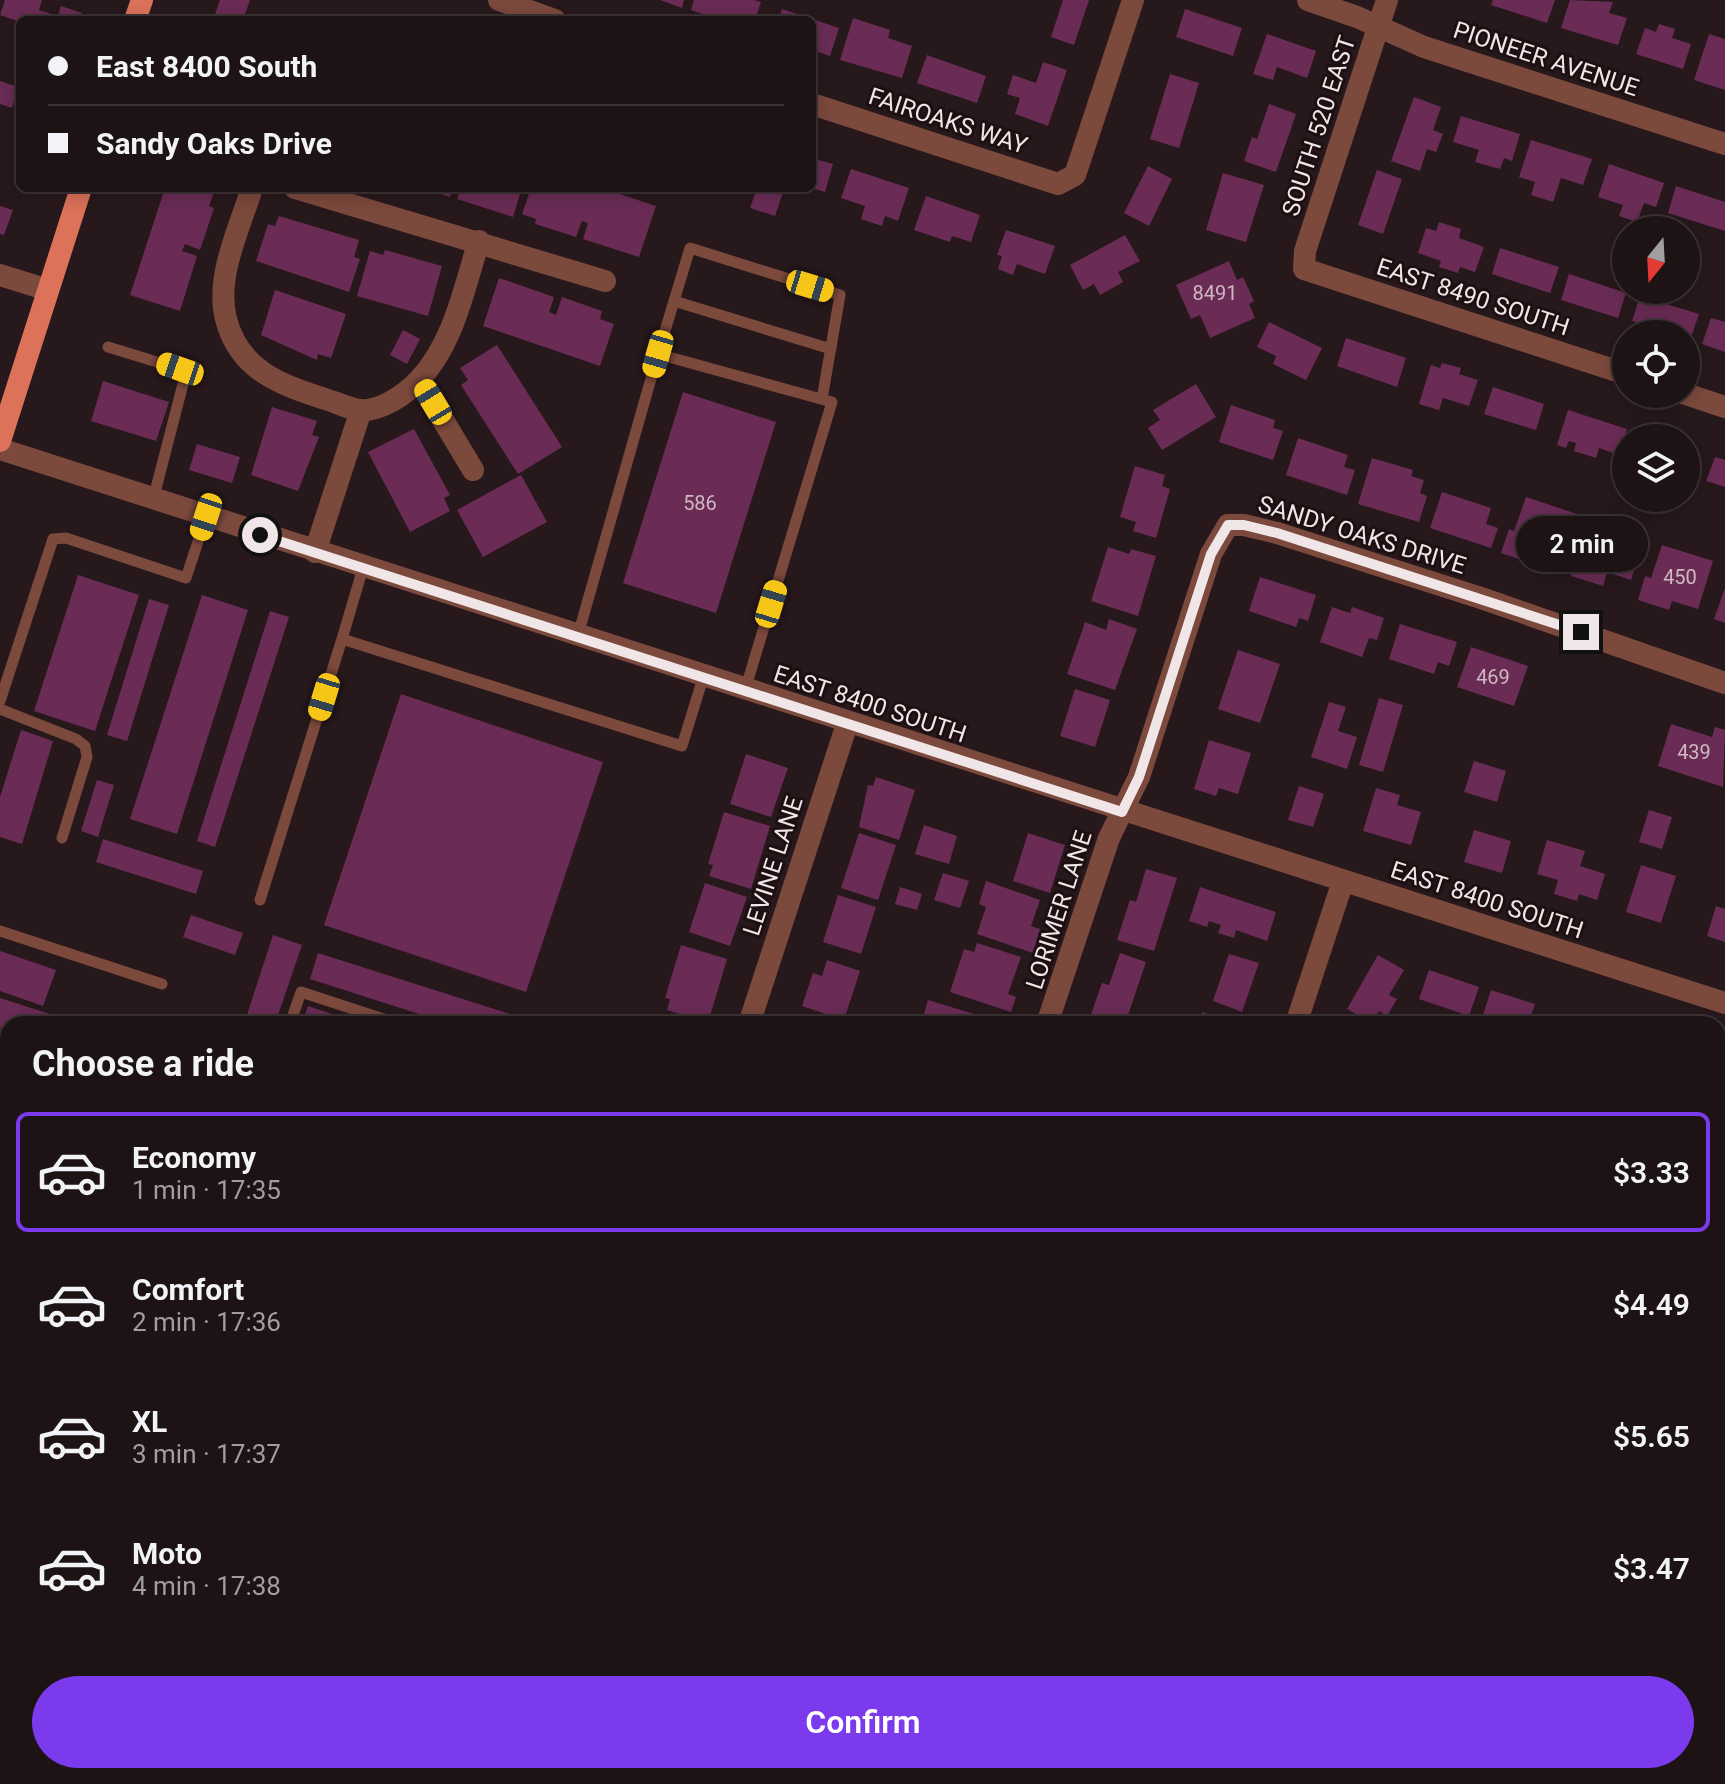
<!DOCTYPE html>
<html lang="en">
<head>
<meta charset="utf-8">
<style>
  body { margin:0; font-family:Roboto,sans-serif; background:#2a2022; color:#f1f3f6; height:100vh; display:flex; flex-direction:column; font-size:30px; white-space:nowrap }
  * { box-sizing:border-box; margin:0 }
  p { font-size:26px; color:#a09ea0 }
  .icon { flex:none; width:44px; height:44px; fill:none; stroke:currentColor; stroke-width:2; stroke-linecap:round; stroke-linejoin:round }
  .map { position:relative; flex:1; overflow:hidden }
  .sheet { position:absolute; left:0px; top:1016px; width:1726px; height:768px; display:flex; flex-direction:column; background:#1d1214; border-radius:24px 24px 0 0; box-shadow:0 4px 20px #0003,0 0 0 2px #3b3234 }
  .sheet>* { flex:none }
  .guide { position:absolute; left:16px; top:16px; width:800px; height:176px; border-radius:12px; box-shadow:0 4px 20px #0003,0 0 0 2px #3b3234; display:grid; align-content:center; height:176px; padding:0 32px; background:#1d1214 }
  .needle { width:52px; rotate:198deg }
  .controls { position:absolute; left:1612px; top:216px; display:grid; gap:16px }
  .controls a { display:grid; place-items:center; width:88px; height:88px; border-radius:50%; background:#1d1214; box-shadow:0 4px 20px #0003,0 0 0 2px #3b3234; font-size:40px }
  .end { position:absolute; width:36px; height:36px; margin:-18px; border:10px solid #f1e6e7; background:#111; box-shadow:0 0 0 4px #111 }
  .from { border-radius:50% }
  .bubble { position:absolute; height:56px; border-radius:28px; background:#1d1214; box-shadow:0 4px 20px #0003,0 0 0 2px #3b3234; font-size:26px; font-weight:600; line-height:56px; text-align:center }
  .car { position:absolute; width:24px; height:48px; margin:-24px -12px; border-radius:10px; box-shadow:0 0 6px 2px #0007; background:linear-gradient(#f5c518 24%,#345 0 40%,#f5c518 0 76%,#345 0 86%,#f5c518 0) }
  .guide b { display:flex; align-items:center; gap:28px; height:76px; font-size:30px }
  .guide b+b { border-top:2px solid #3b3234 }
  .guide i { width:20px; height:20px; background:#f1f3f6 }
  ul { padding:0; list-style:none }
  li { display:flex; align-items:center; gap:24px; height:120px; margin:0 16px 12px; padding:0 16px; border:4px solid transparent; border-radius:12px }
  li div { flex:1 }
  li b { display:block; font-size:30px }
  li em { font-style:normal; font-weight:600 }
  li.selected { border-color:#7c3aed }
  li>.icon { width:72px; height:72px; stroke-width:1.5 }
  h2 { padding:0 32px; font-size:36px; line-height:96px }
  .primary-button { display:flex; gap:16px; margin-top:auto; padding:16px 32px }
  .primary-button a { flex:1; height:92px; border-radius:48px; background:#7c3aed; color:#fff; font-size:32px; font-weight:600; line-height:92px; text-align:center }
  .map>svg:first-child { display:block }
  .building { fill:#6a2c55 }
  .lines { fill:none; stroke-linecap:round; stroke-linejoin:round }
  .service { stroke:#7c493d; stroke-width:11 }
  .minor { stroke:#7c493d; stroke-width:22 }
  .primary { stroke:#dc7259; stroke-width:22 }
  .route { stroke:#f1e6e7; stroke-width:10 }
  .labels { text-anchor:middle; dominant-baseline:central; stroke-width:6; stroke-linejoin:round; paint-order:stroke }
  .number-label { font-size:20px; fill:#cfb8c2 }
  .street-label { font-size:24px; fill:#f1e6e7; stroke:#1e0f12 }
</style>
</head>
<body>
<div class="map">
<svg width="1725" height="1784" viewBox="0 0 1725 1784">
  <rect width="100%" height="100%" fill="#27181b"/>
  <!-- building -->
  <path class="building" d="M 5,0 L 42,0 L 39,10 L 58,16 L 61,6 L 82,13 L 80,20 L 20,22 L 0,15 Z
    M 220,0 L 250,0 L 243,20 L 213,20 Z
    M 660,0 L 684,0 L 682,8 Z
    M 694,0 L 754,0 L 761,2 L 755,20 L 721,20 L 691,10 Z
    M 1063,0 L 1089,0 L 1074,45 L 1051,37 Z
    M 1493,0 L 1555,0 L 1547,23 L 1491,5 Z
    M 1570,0 L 1613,2 L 1609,13 L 1627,18 L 1618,45 L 1561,28 Z
    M 782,9 L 839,28 L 830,56 L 812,50 L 812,20 L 778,20 Z
    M 1185,9 L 1242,28 L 1233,56 L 1176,37 Z
    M 853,18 L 890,30 L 888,38 L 912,46 L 902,78 L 840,60 Z
    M 1659,24 L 1675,29 L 1672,38 L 1691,44 L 1683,69 L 1636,54 L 1645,28 L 1656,32 Z
    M 1267,34 L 1316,51 L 1307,78 L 1277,67 L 1273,80 L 1253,74 Z
    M 1709,34 L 1725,39 L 1725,90 L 1694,80 Z
    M 927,55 L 986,76 L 977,103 L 917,83 Z
    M 1043,62 L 1067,70 L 1048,126 L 1015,114 L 1020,98 L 1007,94 L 1013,75 L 1036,83 Z
    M 1170,74 L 1199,83 L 1179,148 L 1150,139 Z
    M 0,81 L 18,87 L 12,108 L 0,104 Z
    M 1414,97 L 1441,107 L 1433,130 L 1443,134 L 1436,152 L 1427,149 L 1420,171 L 1391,161 Z
    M 1269,104 L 1296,114 L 1276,172 L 1244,161 L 1252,137 L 1257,139 Z
    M 1461,116 L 1520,134 L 1512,161 L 1504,158 L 1500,169 L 1475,162 L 1479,150 L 1453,142 Z
    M 1531,140 L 1592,159 L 1583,185 L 1561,178 L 1553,202 L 1531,195 L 1535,182 L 1519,177 Z
    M 812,158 L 833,164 L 825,192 L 812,188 Z
    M 1609,164 L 1664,183 L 1656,207 L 1644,203 L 1637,222 L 1619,216 L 1623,205 L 1598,197 Z
    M 1148,166 L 1172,179 L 1149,226 L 1124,213 Z
    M 851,169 L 909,188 L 898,221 L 885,216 L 882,226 L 861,219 L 865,206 L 841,198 Z
    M 1377,170 L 1402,179 L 1383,234 L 1358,225 Z
    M 1223,173 L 1264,185 L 1246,242 L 1206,230 Z
    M 1676,186 L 1725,202 L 1725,231 L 1668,213 Z
    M 165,188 L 202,188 L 214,192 L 209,206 L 214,208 L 200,250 L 185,244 L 182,251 L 197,256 L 180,311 L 130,295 Z
    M 423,188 L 453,188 L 450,197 Z
    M 461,188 L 522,188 L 513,217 L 457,199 Z
    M 531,188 L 602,188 L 656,206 L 639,257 L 583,239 L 588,223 L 582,221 L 576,237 L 535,224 L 536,219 L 522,214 Z
    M 757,188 L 783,192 L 775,216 L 750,208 Z
    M 926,196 L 980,215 L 971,242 L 952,236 L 950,242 L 914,230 Z
    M 0,206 L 13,210 L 4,235 L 0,234 Z
    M 279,216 L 359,240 L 354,257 L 360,259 L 349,292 L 256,261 L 268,224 L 275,226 Z
    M 1439,222 L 1461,229 L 1459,238 L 1484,247 L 1475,272 L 1460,267 L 1458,273 L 1439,267 L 1441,261 L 1418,253 L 1426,228 L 1436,231 Z
    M 1006,230 L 1055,246 L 1045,274 L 1017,264 L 1013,275 L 998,269 L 1002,256 L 997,255 Z
    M 1125,235 L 1140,261 L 1118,272 L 1123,282 L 1100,295 L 1094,284 L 1083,290 L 1070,265 Z
    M 1500,248 L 1559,267 L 1550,293 L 1492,274 Z
    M 385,250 L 442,266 L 428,316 L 357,296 L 370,251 L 383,255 Z
    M 1229,261 L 1237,280 L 1243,277 L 1254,301 L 1249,304 L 1255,318 L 1210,338 L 1200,315 L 1191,319 L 1176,285 Z
    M 1569,274 L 1626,293 L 1618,318 L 1561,300 Z
    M 499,278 L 554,297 L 549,312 L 556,315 L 562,297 L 602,311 L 600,319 L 614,324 L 600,366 L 483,326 Z
    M 275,290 L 346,314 L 331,358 L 318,354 L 317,360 L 261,335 Z
    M 1640,296 L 1699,314 L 1690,340 L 1686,334 L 1672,334 L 1632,321 Z
    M 1711,318 L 1725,322 L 1725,352 L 1702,344 Z
    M 1269,322 L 1322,348 L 1306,380 L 1273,364 L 1276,356 L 1257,347 Z
    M 403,330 L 420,339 L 407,364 L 390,355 Z
    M 1346,338 L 1406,358 L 1397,387 L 1337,366 Z
    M 497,345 L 562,447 L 518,474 L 461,385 L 468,380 L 460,368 Z
    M 1442,363 L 1461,368 L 1459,374 L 1478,380 L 1469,406 L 1443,398 L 1439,410 L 1419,404 L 1431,365 L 1440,368 Z
    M 103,381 L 169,402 L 156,441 L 91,421 Z
    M 1196,384 L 1216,417 L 1162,450 L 1148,428 L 1160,420 L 1153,410 Z
    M 1493,387 L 1544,404 L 1536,430 L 1484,414 Z
    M 683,392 L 776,422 L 716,613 L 623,583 Z
    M 1231,405 L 1275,420 L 1273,428 L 1283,431 L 1273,460 L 1219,442 Z
    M 272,407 L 317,421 L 312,435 L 319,437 L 298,491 L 251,475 Z
    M 1568,410 L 1627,429 L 1619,455 L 1599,448 L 1596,458 L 1574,451 L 1576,443 L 1569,441 L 1566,448 L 1557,445 Z
    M 414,429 L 450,495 L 444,498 L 450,511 L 410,532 L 368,452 Z
    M 1298,438 L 1348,455 L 1344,467 L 1355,470 L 1347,495 L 1286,475 Z
    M 197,444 L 240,457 L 232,483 L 189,470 Z
    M 1686,448 L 1700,453 L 1691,478 L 1686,476 Z
    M 1715,457 L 1725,460 L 1725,487 L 1706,481 Z
    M 1372,458 L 1413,470 L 1411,476 L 1424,480 L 1420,493 L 1427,496 L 1419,522 L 1358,504 Z
    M 1135,466 L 1165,475 L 1162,486 L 1170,489 L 1156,538 L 1133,531 L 1136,522 L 1120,517 Z
    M 521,475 L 547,522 L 483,557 L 457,510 Z
    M 1442,492 L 1491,508 L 1486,524 L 1498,528 L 1491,548 L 1430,528 Z
    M 1526,497 L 1577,514 L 1561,563 L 1536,555 L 1533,564 L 1501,553 L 1509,529 L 1514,531 Z
    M 1588,521 L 1644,539 L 1631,580 L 1607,572 L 1603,586 L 1571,576 Z
    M 1662,545 L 1713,561 L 1698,609 L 1672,601 L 1669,610 L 1638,600 L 1645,576 L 1651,578 Z
    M 1108,547 L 1129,554 L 1131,549 L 1156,556 L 1138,616 L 1091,601 Z
    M 78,575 L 139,595 L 95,731 L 34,711 Z
    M 1260,577 L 1316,595 L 1308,621 L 1299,618 L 1296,627 L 1249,611 Z
    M 1725,588 L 1725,623 L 1714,619 Z
    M 202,595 L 248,610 L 177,834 L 130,819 Z
    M 149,599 L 169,605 L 127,741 L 107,735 Z
    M 1332,607 L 1350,613 L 1352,607 L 1384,618 L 1377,640 L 1369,638 L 1362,657 L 1320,642 Z
    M 270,611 L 289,617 L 215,847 L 197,841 Z
    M 1109,619 L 1137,629 L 1115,690 L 1067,674 L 1085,622 L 1106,630 Z
    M 1400,624 L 1457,642 L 1449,666 L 1438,662 L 1434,674 L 1389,659 Z
    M 1471,647 L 1528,666 L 1514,706 L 1457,687 Z
    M 1238,650 L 1280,664 L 1260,723 L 1218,709 Z
    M 1075,689 L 1110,700 L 1095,747 L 1060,736 Z
    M 401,694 L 603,762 L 526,992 L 324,925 Z
    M 1379,698 L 1403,705 L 1383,772 L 1359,765 Z
    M 1329,702 L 1346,707 L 1338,731 L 1357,737 L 1347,769 L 1311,757 Z
    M 1671,724 L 1712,737 L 1715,727 L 1725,730 L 1723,787 L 1658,766 Z
    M 21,730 L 53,741 L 22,844 L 0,837 L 0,797 Z
    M 1209,740 L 1251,753 L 1238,794 L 1219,788 L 1216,796 L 1194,789 Z
    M 746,754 L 788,768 L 771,817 L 730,804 Z
    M 1474,761 L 1506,771 L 1497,802 L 1464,792 Z
    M 876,777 L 915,790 L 899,840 L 859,827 L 868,785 L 873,786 Z
    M 97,780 L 114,785 L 98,837 L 81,831 Z
    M 1299,786 L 1324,794 L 1313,827 L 1288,820 Z
    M 1376,788 L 1400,795 L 1397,805 L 1421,812 L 1411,845 L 1363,831 Z
    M 1649,810 L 1672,817 L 1662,849 L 1639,842 Z
    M 724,812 L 770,826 L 751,889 L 709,876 L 713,865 L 708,864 Z
    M 924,825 L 957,836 L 949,864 L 915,854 Z
    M 1474,830 L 1511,841 L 1502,873 L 1464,862 Z
    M 859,833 L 896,845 L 878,900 L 841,888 Z
    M 1028,833 L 1065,845 L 1050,893 L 1013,881 Z
    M 103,839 L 203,871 L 196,894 L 96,862 Z
    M 1547,840 L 1585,851 L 1580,866 L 1605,874 L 1597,900 L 1579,894 L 1577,901 L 1554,894 L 1558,880 L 1537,874 Z
    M 1641,865 L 1676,876 L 1661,923 L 1626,912 Z
    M 1146,869 L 1177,878 L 1154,951 L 1117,940 L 1130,900 L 1136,902 Z
    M 943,873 L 969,881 L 960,908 L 934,900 Z
    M 986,881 L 1040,900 L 1031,926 L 1040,929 L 1033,953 L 977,934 L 986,907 L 979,904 Z
    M 705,883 L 747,897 L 730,946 L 689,932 Z
    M 900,887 L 922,894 L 917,910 L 895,904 Z
    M 1200,887 L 1276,912 L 1267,941 L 1236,930 L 1234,938 L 1218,933 L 1221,925 L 1209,921 L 1207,927 L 1189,921 Z
    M 838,895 L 876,907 L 861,954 L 823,942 Z
    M 1716,906 L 1725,909 L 1725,942 L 1707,936 Z
    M 191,915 L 243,933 L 235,955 L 183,937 Z
    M 273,935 L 302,945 L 275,1024 L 244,1024 Z
    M 977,943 L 1021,957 L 1008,994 L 1016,997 L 1011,1012 L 950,992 L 964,949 L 974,952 Z
    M 681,945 L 727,959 L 708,1023 L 667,1010 L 670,999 L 665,998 Z
    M 0,951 L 56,970 L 43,1006 L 0,991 Z
    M 318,953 L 538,1023 L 538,1024 L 450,1024 L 310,979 Z
    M 1120,953 L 1146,962 L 1125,1024 L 1089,1020 L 1102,983 L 1109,985 Z
    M 1229,954 L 1259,963 L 1242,1012 L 1213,1001 Z
    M 1378,955 L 1404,970 L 1389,995 L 1397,999 L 1387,1016 L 1379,1011 L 1372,1023 L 1347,1009 Z
    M 827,960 L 860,971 L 844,1020 L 802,1006 L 813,973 L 822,976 Z
    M 1429,970 L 1479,987 L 1469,1016 L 1419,999 Z
    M 1491,990 L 1535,1004 L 1528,1024 L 1500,1024 L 1482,1018 Z
    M 0,998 L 78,1023 L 78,1024 L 8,1024 L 8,1031 L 0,1028 Z
    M 928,1000 L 984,1017 L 982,1024 L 921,1024 Z
    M 308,1006 L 359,1023 L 359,1024 L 302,1024 Z
    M 1202,1012 L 1235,1023 L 1235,1024 L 1198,1024 Z
    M 798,1014 L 829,1023 L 829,1024 L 795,1024 Z
    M 660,1015 L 686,1023 L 686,1024 L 658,1024 Z
    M 1578,1017 L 1599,1023 L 1599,1024 L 1576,1024 Z
    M 0,1052 L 8,1054 L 8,1105 L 0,1103 Z
    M 0,1193 L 8,1196 L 8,1233 L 0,1231 Z
    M 1718,1285 L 1725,1287 L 1722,1317 L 1718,1316 Z
    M 1718,1421 L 1725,1423 L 1718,1440 Z
    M 1718,1569 L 1725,1571 L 1719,1599 L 1718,1599 Z
    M 1718,1706 L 1725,1709 L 1725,1743 L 1718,1740 Z
    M 523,1776 L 563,1776 L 560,1784 L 539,1784 Z
    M 573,1776 L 614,1776 L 612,1784 L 571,1784 Z
    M 622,1776 L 627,1776 L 649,1784 L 620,1784 Z
    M 830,1776 L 863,1776 L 861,1784 L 827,1784 Z
    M 968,1776 L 1003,1776 L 1000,1784 L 965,1784 Z
    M 1042,1776 L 1048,1776 L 1070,1784 L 1039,1784 Z
    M 1383,1776 L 1406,1776 L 1403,1783 Z
    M 1423,1776 L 1471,1776 L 1475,1777 L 1472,1784 L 1420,1784 Z
    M 1489,1776 L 1494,1776 L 1517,1784 L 1487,1784 Z"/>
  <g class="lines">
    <!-- service -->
    <path class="service" d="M 674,301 L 831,349
      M 108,347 L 180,369 L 184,380 L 153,500
      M 658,354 L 690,248 L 840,295 L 822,399
      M 363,568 L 342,639 L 682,746 L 703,678
      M 578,635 L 658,354 L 832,402 L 745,690
      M 0,701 L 53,539 L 66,538 L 186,578 L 206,517
      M 0,709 L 76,739 L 85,746 L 87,757 L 62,838
      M 260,900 L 342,639
      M 0,931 L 162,984
      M 290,1024 L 301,992 L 399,1024
      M 0,1040 L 8,1042
      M 0,1113 L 8,1115
      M 0,1181 L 8,1183"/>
    <!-- minor -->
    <path class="minor" d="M 499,0 L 555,20
      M 1308,0 L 1357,17 L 1424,47 L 1725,144
      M 1387,0 L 1305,251 L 1304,269 L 1626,374
      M 812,104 L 1058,184 L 1075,175 L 1133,0
      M 252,188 C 240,227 215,277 226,319 C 239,370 279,384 325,399 C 336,402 349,409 360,410 C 380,412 406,394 419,380 C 454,343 464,288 479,241
      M 295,188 L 605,281
      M 0,275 L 48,290
      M 419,380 L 473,470
      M 1686,394 L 1725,407
      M 0,449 L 1725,1003
      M 315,552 L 361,410
      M 749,1024 L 847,724
      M 1047,1024 L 1109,838 L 1139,777 L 1211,554 L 1228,525 L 1244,525 L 1277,533 L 1481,598 L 1725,683
      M 1296,1024 L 1343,881
      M 0,1286 L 8,1288
      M 1718,1370 L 1725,1373
      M 8,1399 L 4,1416 L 8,1426
      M 1718,1653 L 1725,1656
      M 1203,1776 L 1228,1784
      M 916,1784 L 919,1776"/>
    <!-- primary -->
    <path class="primary" d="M 135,20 L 142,0
      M 0,441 L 81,188"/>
  </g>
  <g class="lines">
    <!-- route -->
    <path class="route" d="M 260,535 L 1122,812 L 1139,777 L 1211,554 L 1228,525 L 1244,525 L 1277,533 L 1581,632"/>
  </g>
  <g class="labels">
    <!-- number labels -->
    <g class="number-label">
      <text x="1215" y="293">8491</text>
      <text x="700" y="503">586</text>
      <text x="1680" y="577">450</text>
      <text x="1493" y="677">469</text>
      <text x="1694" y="752">439</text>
    </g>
    <!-- street labels -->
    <g class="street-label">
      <text transform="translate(1546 59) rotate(18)">PIONEER AVENUE</text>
      <text transform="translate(948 121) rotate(18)">FAIROAKS WAY</text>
      <text transform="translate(1319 126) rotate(-72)">SOUTH 520 EAST</text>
      <text transform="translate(1473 297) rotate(18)">EAST 8490 SOUTH</text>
      <text transform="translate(1362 535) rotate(17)">SANDY OAKS DRIVE</text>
      <text transform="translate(870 704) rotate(18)">EAST 8400 SOUTH</text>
      <text transform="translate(773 866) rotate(-72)">LEVINE LANE</text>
      <text transform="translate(1487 900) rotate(18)">EAST 8400 SOUTH</text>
      <text transform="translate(1059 910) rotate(-72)">LORIMER LANE</text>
    </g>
  </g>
</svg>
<div class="controls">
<a><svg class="needle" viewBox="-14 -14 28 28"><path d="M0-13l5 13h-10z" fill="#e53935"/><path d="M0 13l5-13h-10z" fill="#a09ea0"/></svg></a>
<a><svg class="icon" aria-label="locate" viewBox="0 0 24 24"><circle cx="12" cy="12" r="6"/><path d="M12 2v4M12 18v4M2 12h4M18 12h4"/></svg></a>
<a><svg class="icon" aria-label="layers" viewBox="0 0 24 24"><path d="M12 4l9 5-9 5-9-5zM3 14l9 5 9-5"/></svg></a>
</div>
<i class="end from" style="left:260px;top:535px"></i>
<i class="end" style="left:1581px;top:632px"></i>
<div class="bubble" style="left:1516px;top:516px;width:132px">2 min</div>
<i class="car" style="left:810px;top:286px;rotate:107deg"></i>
<i class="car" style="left:658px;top:354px;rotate:196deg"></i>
<i class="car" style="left:180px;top:369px;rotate:289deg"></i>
<i class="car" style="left:433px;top:402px;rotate:329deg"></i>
<i class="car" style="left:206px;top:517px;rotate:198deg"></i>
<i class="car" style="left:771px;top:604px;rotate:17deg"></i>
<i class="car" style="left:324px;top:697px;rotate:197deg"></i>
<div class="guide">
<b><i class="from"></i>East 8400 South</b>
<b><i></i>Sandy Oaks Drive</b>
</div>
<section class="sheet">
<h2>Choose a ride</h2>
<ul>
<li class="selected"><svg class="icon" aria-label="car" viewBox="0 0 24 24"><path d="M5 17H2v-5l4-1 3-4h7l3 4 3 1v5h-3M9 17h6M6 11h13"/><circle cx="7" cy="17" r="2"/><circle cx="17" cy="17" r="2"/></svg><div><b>Economy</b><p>1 min · 17:35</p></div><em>$3.33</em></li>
<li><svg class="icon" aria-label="car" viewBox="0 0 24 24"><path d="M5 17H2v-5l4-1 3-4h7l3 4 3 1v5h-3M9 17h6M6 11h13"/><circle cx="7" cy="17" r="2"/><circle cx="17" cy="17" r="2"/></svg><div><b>Comfort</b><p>2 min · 17:36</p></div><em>$4.49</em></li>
<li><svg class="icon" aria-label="car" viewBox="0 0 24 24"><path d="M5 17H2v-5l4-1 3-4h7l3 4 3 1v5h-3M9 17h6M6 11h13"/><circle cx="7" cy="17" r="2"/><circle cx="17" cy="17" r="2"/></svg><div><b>XL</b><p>3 min · 17:37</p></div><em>$5.65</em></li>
<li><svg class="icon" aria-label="car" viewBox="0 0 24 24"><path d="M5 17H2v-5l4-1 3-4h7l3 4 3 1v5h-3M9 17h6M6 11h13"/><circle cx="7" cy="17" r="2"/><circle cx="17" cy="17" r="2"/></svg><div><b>Moto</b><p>4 min · 17:38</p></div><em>$3.47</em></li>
</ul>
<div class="primary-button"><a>Confirm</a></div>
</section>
</div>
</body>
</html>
